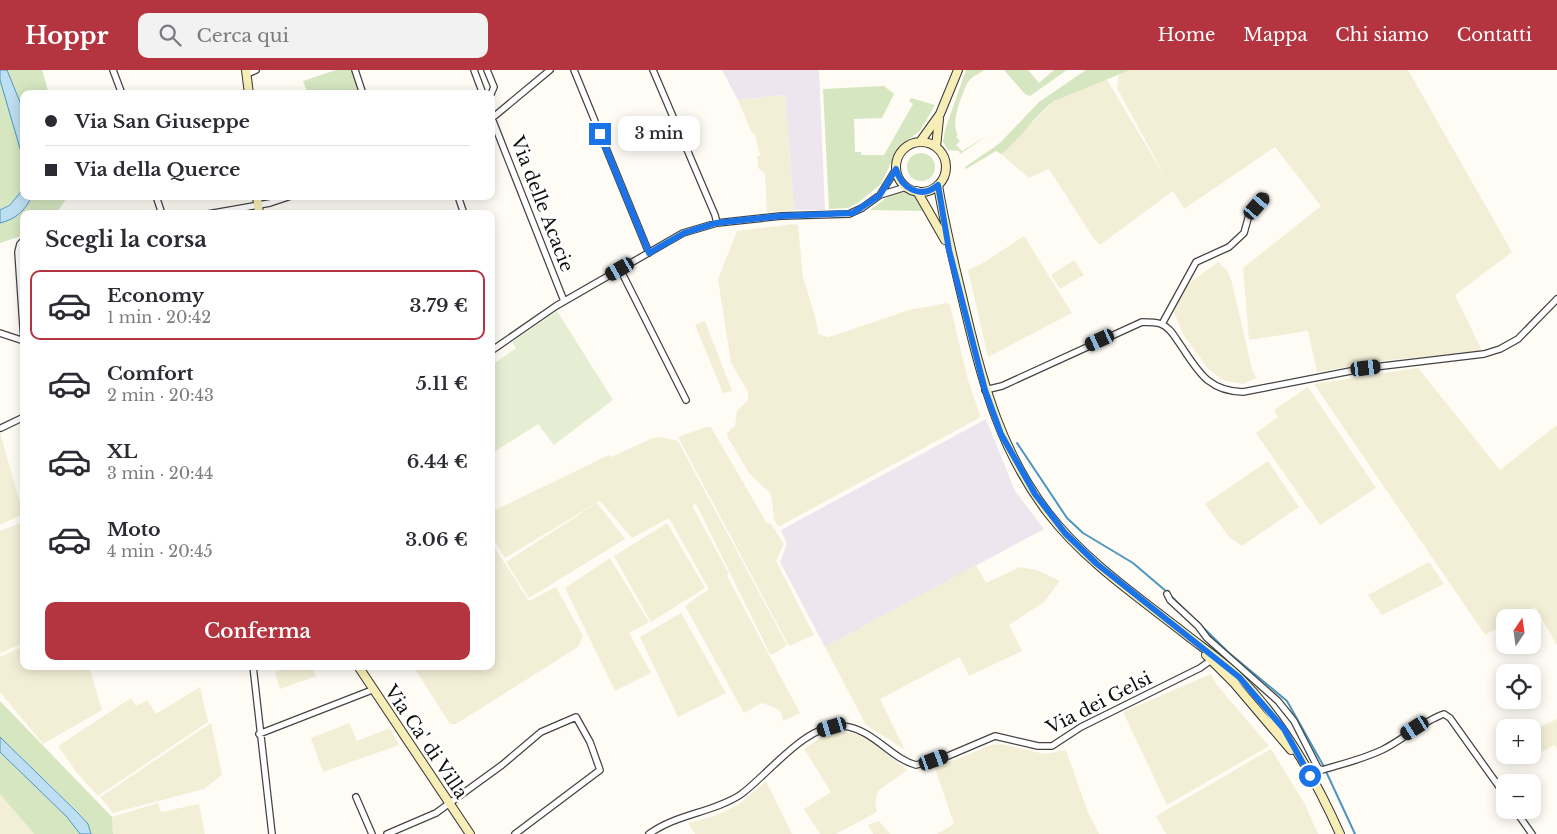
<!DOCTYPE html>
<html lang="it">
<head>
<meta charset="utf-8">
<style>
  body { margin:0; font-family:"Libre Baskerville",serif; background:#f2f2f3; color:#2b2b33; height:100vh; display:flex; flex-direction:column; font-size:19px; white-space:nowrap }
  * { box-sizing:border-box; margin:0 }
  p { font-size:16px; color:#7c7c81 }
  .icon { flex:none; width:28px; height:28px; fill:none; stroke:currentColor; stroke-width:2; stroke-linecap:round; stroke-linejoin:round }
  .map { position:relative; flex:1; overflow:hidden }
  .side { position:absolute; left:20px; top:140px; width:475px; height:460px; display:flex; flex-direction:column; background:#fff; border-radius:10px; box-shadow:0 2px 12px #0003 }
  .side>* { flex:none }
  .hud { position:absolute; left:20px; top:20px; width:475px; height:110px; border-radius:10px; box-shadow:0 2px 12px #0003; display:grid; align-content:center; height:110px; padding:0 25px; background:#fff }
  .needle { width:32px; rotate:13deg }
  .controls { position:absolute; left:1496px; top:539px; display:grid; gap:10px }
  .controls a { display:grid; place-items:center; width:45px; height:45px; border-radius:10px; background:#fff; box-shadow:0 2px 12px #0003; font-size:25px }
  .end { position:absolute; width:22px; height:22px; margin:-11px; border:6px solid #1a73e8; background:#fff; box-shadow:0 0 0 2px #fff }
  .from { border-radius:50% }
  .bubble { position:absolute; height:35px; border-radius:10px; background:#fff; box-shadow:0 2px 12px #0003; font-size:16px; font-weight:600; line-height:35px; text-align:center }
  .car { position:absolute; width:15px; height:30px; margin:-15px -8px; border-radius:6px; box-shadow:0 0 4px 1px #0007; background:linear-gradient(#222 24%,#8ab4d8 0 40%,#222 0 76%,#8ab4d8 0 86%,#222 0) }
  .hud b { display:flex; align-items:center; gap:18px; height:48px; font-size:19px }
  .hud b+b { border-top:1px solid #e1e1e2 }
  .hud i { width:12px; height:12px; background:#2b2b33 }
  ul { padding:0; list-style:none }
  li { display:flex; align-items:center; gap:15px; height:70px; margin:0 10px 8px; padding:0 15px; border:2px solid transparent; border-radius:10px }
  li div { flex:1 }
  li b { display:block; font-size:19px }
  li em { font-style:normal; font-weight:600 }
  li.current { border-color:#b4353f }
  li>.icon { width:45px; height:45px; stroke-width:1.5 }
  h2 { padding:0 25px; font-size:22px; line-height:60px }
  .action { display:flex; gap:10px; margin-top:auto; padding:10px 25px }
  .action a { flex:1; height:58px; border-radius:10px; background:#b4353f; color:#fff; font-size:20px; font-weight:600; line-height:58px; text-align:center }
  header { display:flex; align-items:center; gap:30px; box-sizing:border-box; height:70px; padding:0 25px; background:#b4353f; color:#fff }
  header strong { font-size:24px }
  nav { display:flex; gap:28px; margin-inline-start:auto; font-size:18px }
  .search { width:350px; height:45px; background:#f2f2f3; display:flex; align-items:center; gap:12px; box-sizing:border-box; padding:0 18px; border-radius:10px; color:#7c7c81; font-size:19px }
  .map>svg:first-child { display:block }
  .industrial { fill:#ede6ee }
  .farmland { fill:#f3efd7 }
  .green { fill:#d5e6c1 }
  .pitch { fill:#e5eed2 }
  .water { fill:#bedff1; stroke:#4c96c1 }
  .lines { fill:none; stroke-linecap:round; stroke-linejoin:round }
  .stream { stroke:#4c96c1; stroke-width:2 }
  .street-casing { stroke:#444; stroke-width:8 }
  .secondary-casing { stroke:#333; stroke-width:10 }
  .street { stroke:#fff; stroke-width:5.5 }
  .secondary { stroke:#f7eeb7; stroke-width:8 }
  .route { stroke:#1a73e8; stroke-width:6 }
  .labels { text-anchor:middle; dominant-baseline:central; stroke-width:5; stroke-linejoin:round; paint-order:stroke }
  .street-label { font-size:18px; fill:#111; stroke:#fff }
</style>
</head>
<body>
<header>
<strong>Hoppr</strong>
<div class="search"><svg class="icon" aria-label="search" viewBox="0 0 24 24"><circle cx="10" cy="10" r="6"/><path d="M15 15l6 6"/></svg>Cerca qui</div>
<nav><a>Home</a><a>Mappa</a><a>Chi siamo</a><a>Contatti</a></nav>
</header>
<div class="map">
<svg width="1557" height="764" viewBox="0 0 1557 764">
  <rect width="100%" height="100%" fill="#fefcf5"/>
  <!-- industrial -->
  <path class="industrial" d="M 722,0 L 819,0 L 825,140 L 794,140 L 785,25 L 738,30 Z
    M 986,349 L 1015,421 L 1044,459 L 825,577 L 780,492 L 787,474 L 781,460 Z"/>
  <!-- farmland -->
  <path class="farmland" d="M 1130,0 L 1408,0 L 1512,182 L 1455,225 L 1482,281 L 1381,291 L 1317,302 L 1308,261 L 1249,270 L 1243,198 L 1321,136 L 1275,77 L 1184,139 L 1173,121 L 1100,175 L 1094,169 L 1049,99 L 1029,108 L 1001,84 L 1054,31 L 1106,8 L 1165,107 L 1117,18 L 1119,4 Z
    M 785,25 L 794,140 L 767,142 L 765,103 L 758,98 L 757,87 L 760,85 L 755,65 L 751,61 L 738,30 Z
    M 793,154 L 798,155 L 803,207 L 816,250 L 818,264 L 829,267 L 909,240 L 947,233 L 950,235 L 968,310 L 980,345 L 979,348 L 780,456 L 777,455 L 774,450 L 771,424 L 749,403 L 728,368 L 727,363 L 735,356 L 737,341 L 748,330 L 748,322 L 731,293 L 718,209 L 737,161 Z
    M 1024,166 L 1072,243 L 988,287 L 968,200 L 983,193 Z
    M 1074,190 L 1084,205 L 1060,219 L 1051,205 Z
    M 1218,192 L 1227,200 L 1231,209 L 1252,299 L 1256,308 L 1244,314 L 1225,311 L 1208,299 L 1183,264 L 1173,240 L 1188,214 Z
    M 705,251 L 732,321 L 723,323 L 695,255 Z
    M 1418,298 L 1500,400 L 1557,355 L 1557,575 L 1535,537 L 1516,547 L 1505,548 L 1505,554 L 1485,565 L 1314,314 Z
    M 1308,317 L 1376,418 L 1320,455 L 1256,363 L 1278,347 L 1274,340 Z
    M 706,357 L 711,357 L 766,452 L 771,454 L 784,474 L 776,491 L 814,565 L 789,576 L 678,367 Z
    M 0,362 L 23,444 L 0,455 Z
    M 661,367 L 678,371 L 787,575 L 774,584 L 770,584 L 696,434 L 692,435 L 729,504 L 727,506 L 800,643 L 783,651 L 781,642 L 776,638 L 762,633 L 744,643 L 685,536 L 709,519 L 669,448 L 632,468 L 600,431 L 505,488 L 491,465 L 491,442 L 609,385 L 612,387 L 652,368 Z
    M 1268,391 L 1299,437 L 1242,476 L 1229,467 L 1205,434 Z
    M 597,433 L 625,469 L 529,528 L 506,492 Z
    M 24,452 L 24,573 L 0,583 L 0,461 Z
    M 667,453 L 705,518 L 651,552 L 614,486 Z
    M 491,472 L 529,531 L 556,517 L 583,566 L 578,577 L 456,654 L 450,654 L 413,596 L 491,596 Z
    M 610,488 L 649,552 L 629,563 L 651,603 L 615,621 L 565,518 Z
    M 1429,492 L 1444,514 L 1382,545 L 1368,525 Z
    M 976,495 L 986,513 L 1020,497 L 1037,500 L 1060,511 L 1044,532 L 1009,555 L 1022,581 L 969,606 L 960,587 L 880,629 L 905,680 L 866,655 L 825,577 Z
    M 681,543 L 726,623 L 678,647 L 640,567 Z
    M 24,576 L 24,596 L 89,596 L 102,640 L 43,674 L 0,622 L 0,587 Z
    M 288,596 L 312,596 L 316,606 L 280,619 L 275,602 Z
    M 1211,604 L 1217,615 L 1269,676 L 1167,735 L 1123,642 Z
    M 200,617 L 208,652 L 98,726 L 77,703 L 58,676 L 131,628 L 136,636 L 147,630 L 156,644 Z
    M 1557,649 L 1557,679 L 1555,675 L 1533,686 L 1533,660 Z
    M 211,653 L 222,705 L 204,719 L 113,743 L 100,727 Z
    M 349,653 L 357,671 L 390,658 L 399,675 L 323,702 L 311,668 Z
    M 840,661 L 858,665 L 874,674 L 907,700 L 878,721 L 875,734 L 877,742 L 836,764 L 820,764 L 804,739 L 831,722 L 804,679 L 821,667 Z
    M 1001,674 L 1045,684 L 1066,680 L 1087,740 L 1099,764 L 937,764 L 954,754 L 935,698 L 991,675 Z
    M 1271,679 L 1305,734 L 1318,764 L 1166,764 L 1156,746 Z
    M 766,711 L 792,764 L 695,764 L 688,753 L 717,745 L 738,735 Z
    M 0,724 L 34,764 L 0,764 Z
    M 158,733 L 161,742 L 199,734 L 205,764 L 113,764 L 112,747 Z
    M 879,751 L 890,764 L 873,764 L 868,755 Z"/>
  <!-- green -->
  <path class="green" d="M 7,0 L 42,0 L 49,24 L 24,24 L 24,42 Z
    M 336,0 L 352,0 L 360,24 L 308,24 L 303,11 Z
    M 966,0 L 984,0 C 979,4 972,6 968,12 C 962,23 950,54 958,65 L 956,67 L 960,71 L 956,75 L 962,81 L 987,66 L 960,84 L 959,81 L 948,80 L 943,72 L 945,60 Z
    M 1004,0 L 1028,0 L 1039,13 L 1054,0 L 1067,0 L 1030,26 L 1025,24 Z
    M 1086,0 L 1130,0 L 1054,31 C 1034,46 1021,69 1001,84 L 996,81 L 966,99 L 965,97 L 1000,73 L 1039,32 Z
    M 0,10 C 7,32 32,100 23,119 C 18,129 9,135 0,140 Z
    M 884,16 L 894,24 L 882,48 L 854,49 L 855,82 L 861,82 L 861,85 L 884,85 L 913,34 L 909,31 L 911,28 L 935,35 L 920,61 L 899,76 L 881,114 L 859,132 L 848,138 L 829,139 L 823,19 Z
    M907 97a14 14 0 1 1 28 0a14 14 0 1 1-28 0Z
    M 902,121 L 912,123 L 926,141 L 870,140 L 892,124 Z
    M 32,126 L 68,126 L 56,144 L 24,144 L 24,165 L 0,173 L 0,153 L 21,143 Z
    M 0,631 L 112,747 L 113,764 L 91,764 L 88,754 L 79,743 L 0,667 Z
    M 0,682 L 67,747 L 80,764 L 34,764 L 0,724 Z"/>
  <!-- pitch -->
  <path class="pitch" d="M 557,241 L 613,330 L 554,375 L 538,354 L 491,384 L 491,296 L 516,278 L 512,272 Z"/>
  <!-- water -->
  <path class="water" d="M 0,0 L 7,0 L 24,42 L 24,92 L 0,10 Z
    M 24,118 L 24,126 L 32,126 C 25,141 16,149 0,153 L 0,140 L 10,135 Z
    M 0,667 L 78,743 L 88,754 L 91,764 L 80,764 L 67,747 L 0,682 Z"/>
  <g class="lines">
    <!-- stream -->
    <path class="stream" d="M 1017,373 L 1067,448 L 1083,463 L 1133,493 L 1167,522
      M 1170,525 L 1228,582 L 1287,631 L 1323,695 L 1355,764"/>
    <!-- street casing -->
    <g class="street-casing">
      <path id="street" d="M 113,0 L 122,24
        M 355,0 L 363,24
        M 474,0 L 483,24
        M 487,0 L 494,17 L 491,24
        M 574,0 L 649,183
        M 653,0 L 715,145 L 717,153
        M 247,4 L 256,0
        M 491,46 L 564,231
        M 491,49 L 550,0
        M 880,125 L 896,99
        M 156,126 L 162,144
        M 458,126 L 464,144
        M 208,144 L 270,133 L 291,126
        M 620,199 L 686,330
        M 1162,254 L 1196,192 L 1229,177 L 1244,163 L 1249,145 L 1265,127
        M 0,263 L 24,271
        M 24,271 L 18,182 L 20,174 L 24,170
        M 491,281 L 556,236 L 683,163 L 717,153 L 781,146 L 849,144 L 862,138 L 880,125 L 906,117
        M 985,320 L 1002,316 L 1142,252 C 1148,252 1156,252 1161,254 C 1169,257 1173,264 1177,270 C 1197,298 1205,321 1243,322 L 1366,298 L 1484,284 L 1500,279 L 1518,269 L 1557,229
        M 1,358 L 24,347
        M 1167,524 L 1170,530 L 1198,556 L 1207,568 L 1278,631 L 1294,651 L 1318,698 L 1322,700 C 1342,694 1363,689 1382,680 C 1403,670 1421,652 1444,644 L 1450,648 L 1505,725
        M 253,596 L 272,764
        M 259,664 L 372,620
        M 356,727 L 372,764
        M 1515,740 L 1532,764
        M 387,764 L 436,743 L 502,695 L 541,662 L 576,647 L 590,672 L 600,700 L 515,764
        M 649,764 C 676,744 712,743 740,725 C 767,706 807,652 843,656 C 873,659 890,688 916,695 L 948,686 L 995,666 L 1038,676 L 1052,676 L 1081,657 L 1200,598 L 1214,588"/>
    </g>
    <!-- secondary casing -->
    <g class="secondary-casing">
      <path id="secondary" d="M 246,0 L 249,24
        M 920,72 L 940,44 L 958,0
        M896 97a25 25 0 1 1 50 0a25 25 0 1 1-50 0Z
        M 936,77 L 939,49
        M 938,115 C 945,159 956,200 966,243 C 983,315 1002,383 1048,443 C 1085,491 1137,526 1184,563 C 1203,578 1223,591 1240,608 C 1284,652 1315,708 1340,764
        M 917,121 L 945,170
        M 257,126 L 259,144
        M 1206,585 L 1234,613 L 1291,680
        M 358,596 L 470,764"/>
    </g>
    <!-- street -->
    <use href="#street" class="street"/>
    <!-- secondary -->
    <use href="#secondary" class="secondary"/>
  </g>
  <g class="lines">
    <!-- route -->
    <path class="route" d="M 600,64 L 649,183 L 684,163 L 716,153 L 781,146 L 853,143 L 880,125 L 896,99 C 901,118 921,130 938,115 L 949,180 L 985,320 L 1001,364 L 1035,424 L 1065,463 L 1097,494 L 1239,607 L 1284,659 L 1310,706"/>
  </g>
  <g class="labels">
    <!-- street labels -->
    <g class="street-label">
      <text transform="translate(542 134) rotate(69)">Via delle Acacie</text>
      <text transform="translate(1099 633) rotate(-27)">Via dei Gelsi</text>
      <text transform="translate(426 672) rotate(56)">Via Ca' di Villa</text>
    </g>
  </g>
</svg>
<div class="controls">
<a><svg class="needle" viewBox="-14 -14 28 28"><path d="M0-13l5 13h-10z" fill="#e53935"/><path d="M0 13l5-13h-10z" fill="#7c7c81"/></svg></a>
<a><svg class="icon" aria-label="locate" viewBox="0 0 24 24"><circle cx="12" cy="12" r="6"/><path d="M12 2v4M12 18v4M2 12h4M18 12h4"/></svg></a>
<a>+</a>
<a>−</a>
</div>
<i class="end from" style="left:1310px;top:706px"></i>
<i class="end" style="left:600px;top:64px"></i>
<div class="bubble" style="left:618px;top:46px;width:82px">3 min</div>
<i class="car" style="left:1257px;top:136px;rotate:41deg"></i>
<i class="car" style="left:620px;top:199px;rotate:240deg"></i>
<i class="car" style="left:1100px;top:270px;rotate:245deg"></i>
<i class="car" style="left:1366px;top:298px;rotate:83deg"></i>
<i class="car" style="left:832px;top:657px;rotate:253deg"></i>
<i class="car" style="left:1415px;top:658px;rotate:237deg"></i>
<i class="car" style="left:934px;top:690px;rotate:70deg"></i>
<div class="hud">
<b><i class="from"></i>Via San Giuseppe</b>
<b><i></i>Via della Querce</b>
</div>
<section class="side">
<h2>Scegli la corsa</h2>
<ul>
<li class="current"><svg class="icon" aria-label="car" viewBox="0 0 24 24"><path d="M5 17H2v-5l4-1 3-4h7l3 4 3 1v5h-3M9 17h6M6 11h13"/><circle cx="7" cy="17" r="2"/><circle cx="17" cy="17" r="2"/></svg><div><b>Economy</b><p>1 min · 20:42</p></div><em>3.79 €</em></li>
<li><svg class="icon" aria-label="car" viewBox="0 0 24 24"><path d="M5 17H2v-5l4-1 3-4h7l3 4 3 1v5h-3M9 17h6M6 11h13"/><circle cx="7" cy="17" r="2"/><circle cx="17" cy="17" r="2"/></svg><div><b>Comfort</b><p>2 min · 20:43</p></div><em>5.11 €</em></li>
<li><svg class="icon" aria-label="car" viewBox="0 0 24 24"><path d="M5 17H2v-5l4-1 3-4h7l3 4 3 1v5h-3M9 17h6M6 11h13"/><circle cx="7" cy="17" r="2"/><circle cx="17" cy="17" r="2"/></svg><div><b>XL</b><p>3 min · 20:44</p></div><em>6.44 €</em></li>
<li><svg class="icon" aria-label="car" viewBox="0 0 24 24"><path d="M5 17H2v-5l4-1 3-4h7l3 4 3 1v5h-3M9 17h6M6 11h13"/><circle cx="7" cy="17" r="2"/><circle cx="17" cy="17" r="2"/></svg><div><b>Moto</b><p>4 min · 20:45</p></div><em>3.06 €</em></li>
</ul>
<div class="action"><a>Conferma</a></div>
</section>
</div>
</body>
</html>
